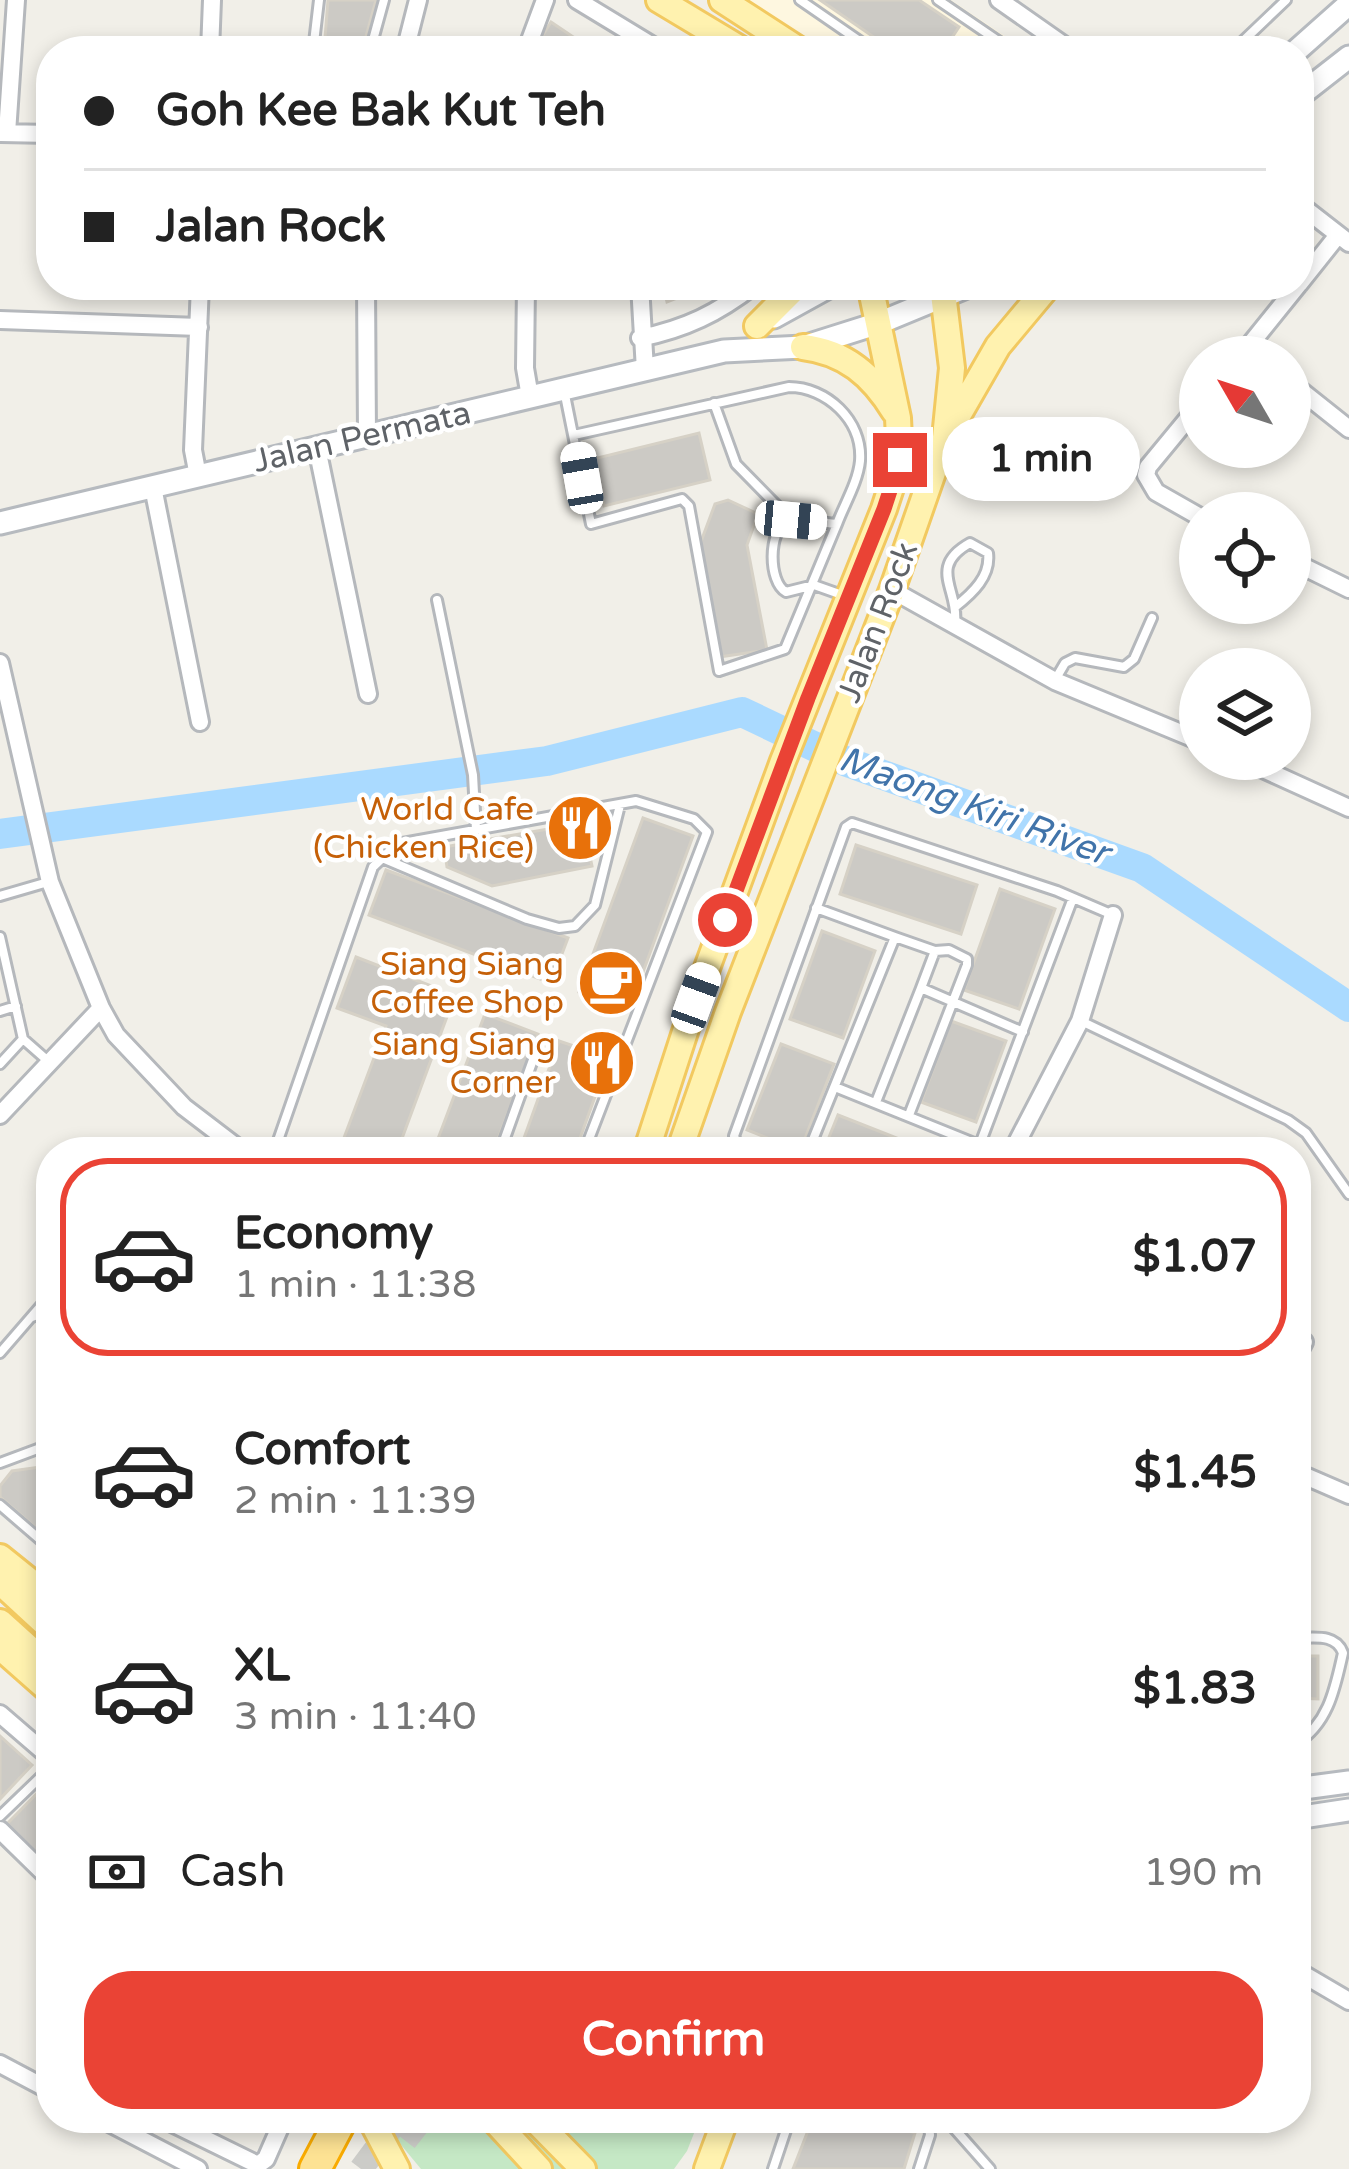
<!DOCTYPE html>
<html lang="en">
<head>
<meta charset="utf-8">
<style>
  body { margin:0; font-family:"Varela Round",sans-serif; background:#f2f2f2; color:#222; height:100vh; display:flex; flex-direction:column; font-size:45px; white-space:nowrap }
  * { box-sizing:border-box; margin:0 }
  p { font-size:39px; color:#767676 }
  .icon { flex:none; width:66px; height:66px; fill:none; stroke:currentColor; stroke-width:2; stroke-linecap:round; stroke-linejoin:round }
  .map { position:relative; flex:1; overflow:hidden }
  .details { position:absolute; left:36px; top:1137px; width:1275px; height:996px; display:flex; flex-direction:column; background:#fff; border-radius:48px; box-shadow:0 6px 18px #0003 }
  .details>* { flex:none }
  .banner { position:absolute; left:36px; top:36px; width:1278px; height:264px; border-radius:48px; box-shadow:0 6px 18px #0003; display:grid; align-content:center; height:264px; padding:0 48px; background:#fff }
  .needle { width:78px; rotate:309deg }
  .buttons { position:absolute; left:1179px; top:336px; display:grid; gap:24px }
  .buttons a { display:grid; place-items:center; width:132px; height:132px; border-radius:50%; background:#fff; box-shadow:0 6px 18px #0003; font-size:60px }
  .end { position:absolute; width:54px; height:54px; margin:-27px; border:15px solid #ea4335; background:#fff; box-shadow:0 0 0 6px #fff }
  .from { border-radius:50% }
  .bubble { position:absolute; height:84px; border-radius:42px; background:#fff; box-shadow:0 6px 18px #0003; font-size:39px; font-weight:800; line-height:84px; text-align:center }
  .car { position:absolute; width:36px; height:72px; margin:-36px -18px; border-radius:15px; box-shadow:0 0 9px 3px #0007; background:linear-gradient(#fff 24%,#345 0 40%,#fff 0 76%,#345 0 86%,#fff 0) }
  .banner b { display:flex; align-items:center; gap:42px; height:114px; font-size:45px }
  .banner b+b { border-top:3px solid #e0e0e0 }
  .banner i { width:30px; height:30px; background:#222 }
  ul { padding:21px 0 0; list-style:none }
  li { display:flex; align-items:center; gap:36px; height:198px; margin:0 24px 18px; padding:0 24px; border:6px solid transparent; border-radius:48px }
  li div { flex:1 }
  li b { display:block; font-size:45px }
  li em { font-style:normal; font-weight:800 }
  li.selected { border-color:#ea4335 }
  li>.icon { width:108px; height:108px; stroke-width:1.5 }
  .pay { display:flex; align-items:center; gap:30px; height:132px; padding:0 48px; font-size:45px }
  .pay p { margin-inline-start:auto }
  .action { display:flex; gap:24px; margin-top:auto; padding:24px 48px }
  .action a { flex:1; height:138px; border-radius:48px; background:#ea4335; color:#fff; font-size:48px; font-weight:800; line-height:138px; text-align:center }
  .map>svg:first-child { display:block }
  .commercial { fill:#fef7e0 }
  .green { fill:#c5e8c5 }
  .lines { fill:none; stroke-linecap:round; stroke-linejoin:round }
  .river { stroke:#aadaff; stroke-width:30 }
  .building { fill:#cccac5; stroke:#d6d1c6; stroke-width:3 }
  .primary-tunnel { stroke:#ccccc8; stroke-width:24; stroke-dasharray:24 12; stroke-linecap:butt }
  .lane-casing { stroke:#b5b8bc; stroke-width:14 }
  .street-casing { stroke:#b5b8bc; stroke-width:22 }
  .secondary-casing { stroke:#b6babf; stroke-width:27 }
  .primary-casing { stroke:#f2c960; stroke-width:30 }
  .highway-casing { stroke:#f9ab00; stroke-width:36 }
  .lane { stroke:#fff; stroke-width:8 }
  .street { stroke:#fff; stroke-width:16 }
  .secondary { stroke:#fff; stroke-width:21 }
  .primary { stroke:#fff2af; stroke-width:24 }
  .highway { stroke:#fde293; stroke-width:30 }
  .route { stroke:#ea4335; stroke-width:15 }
  .labels { text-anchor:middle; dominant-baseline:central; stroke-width:9; stroke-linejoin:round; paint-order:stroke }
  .street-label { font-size:33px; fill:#5f6368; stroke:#fff }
  .food-label { font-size:33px; fill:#c56008; stroke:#fff; text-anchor:end }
  .water-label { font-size:36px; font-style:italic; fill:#4174aa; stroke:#fff }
</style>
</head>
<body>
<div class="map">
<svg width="1349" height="2169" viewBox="0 0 1349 2169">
  <rect width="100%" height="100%" fill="#f1efe8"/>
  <!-- commercial -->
  <path class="commercial" d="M 735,0 L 951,0 L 1027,51 L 814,51 Z"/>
  <!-- green -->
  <path class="green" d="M 388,2118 L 700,2118 L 687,2151 L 674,2169 L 421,2169 L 392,2134 Z"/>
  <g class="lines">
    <!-- river -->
    <path class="river" d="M 0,834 L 547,761 L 742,712 L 847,762 L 1142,868 L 1349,1007"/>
  </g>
  <!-- building -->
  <path class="building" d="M 328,0 L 376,0 L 362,51 L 324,51 Z
    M 820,0 L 919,0 L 959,27 L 943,51 L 894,51 Z
    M 551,22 L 594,51 L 533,51 Z
    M 663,285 L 710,285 L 667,302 Z
    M 699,433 L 710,480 L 604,506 L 593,459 Z
    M 728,500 L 758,514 L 747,545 L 767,650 L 719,657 L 699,547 L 715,504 Z
    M 643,818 L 693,836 L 629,1010 L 579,992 Z
    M 583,823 L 592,866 L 492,886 L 447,867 L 444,847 Z
    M 856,845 L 977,885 L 961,934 L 840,894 Z
    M 386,870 L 568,938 L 551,983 L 369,915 Z
    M 1000,889 L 1055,909 L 1019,1009 L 964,990 Z
    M 822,931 L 875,951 L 843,1038 L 790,1019 Z
    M 356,957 L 439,989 L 448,1014 L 397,1152 L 366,1152 L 342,1143 L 386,1026 L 337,1008 Z
    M 485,1014 L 538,1034 L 493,1152 L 433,1152 Z
    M 951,1021 L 1006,1041 L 976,1122 L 921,1102 Z
    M 559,1041 L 609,1058 L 575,1152 L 519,1152 Z
    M 781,1044 L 834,1064 L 800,1151 L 747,1130 Z
    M 838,1115 L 932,1152 L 823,1152 Z
    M 40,1467 L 51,1476 L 51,1541 L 0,1497 L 0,1486 L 12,1471 Z
    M 1296,1656 L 1318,1656 L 1318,1699 L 1296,1698 Z
    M 0,1736 L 32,1765 L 0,1799 Z
    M 51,1779 L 51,1871 L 5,1826 Z
    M 813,2118 L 873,2118 L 915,2133 L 904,2169 L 793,2169 Z"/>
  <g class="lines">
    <!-- primary-tunnel -->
    <path class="primary-tunnel" d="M 361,2169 L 399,2118
      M 383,2169 L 423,2118"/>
    <!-- lane casing -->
    <g class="lane-casing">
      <path id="lane" d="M 800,0 L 874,51
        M 938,0 L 1013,51
        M 1222,48 L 1242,42 L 1286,0
        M 313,51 L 319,0
        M 370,51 L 384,0
        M 564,390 L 591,524 L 682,499 L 689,506 L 719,671 L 785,649 L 837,524 C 822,523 800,517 787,522 C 768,530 768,582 786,592 L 814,585 L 845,596
        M 714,403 L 736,464 L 790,519
        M 574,435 L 789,387 C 826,387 863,420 860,461 C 858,482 844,505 837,524
        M 437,600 L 473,775 L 476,830
        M 955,607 C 973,593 991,576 988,553 L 970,543 C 927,567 959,590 955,622
        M 1055,680 L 1065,663 L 1075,658 L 1124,667 L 1134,659 L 1152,618
        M 380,857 L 527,919 L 559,928 L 575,926 L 595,905 L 620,805
        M 0,896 L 48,882
        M 0,937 L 23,1039 L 0,1064
        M 895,937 L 935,951 L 921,988 L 1023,1032
        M 0,1011 L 16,1006
        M 1081,1021 L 1288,1120 L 1306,1133 L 1349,1194
        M 23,1039 L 48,1061
        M 835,1087 L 979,1145
        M 876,1102 L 921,988
        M 909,1115 L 967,965 L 967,959 L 949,950 L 935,951
        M 277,1145 L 296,1152
        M 274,1152 L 373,867 L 397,844 L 636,801 L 694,819 L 707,832 L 584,1152
        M 500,1152 L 534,1057
        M 758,1152 L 737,1144 L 734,1136 L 846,827 L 852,823 L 1057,891 L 1113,915
        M 808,1152 L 895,937 L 816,908
        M 977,1152 L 1073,898
        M 32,1317 L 51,1310
        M 0,1353 L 51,1294
        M 0,1463 L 51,1444
        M 0,1505 L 51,1549
        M 1296,1638 C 1313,1638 1336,1633 1343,1653 C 1335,1688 1329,1723 1296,1744
        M 1296,1759 L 1302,1786
        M 0,1816 L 51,1767
        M 945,2118 L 990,2169
        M 773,2169 L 790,2118
        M 919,2169 L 930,2135 L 928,2118"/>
    </g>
    <!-- street casing -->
    <g class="street-casing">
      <path id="street" d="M 577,0 L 661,51
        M 999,0 L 1072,51
        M 210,51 L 212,0
        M 405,51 L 418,0
        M 526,51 L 545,0
        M 1,133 L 51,134
        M 7,133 L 16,0
        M 1299,204 L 1349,243
        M 1299,284 L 1338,235
        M 366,285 L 367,436
        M 526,285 L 525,368 L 530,397
        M 640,285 L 645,370
        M 0,320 L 199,327
        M 640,338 C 685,329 718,313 754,285
        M 1240,357 L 1298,285
        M 1290,382 L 1349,429
        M 1200,404 L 1148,467 L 1146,475 L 1156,492 L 1200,517
        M 317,448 L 368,694
        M 198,476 L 193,450 L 200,285
        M 153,487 L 200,722
        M 1290,560 L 1349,589
        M 892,590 L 1055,681 L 1200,741
        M 0,663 L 50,882 L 101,1008 L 116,1035 L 184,1107 L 243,1152
        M 1241,759 L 1349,808
        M 0,1115 L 101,1008
        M 1012,1152 L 1080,1021 L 1113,915
        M 1296,1357 L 1304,1342
        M 1296,1472 L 1349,1495
        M 0,1714 L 51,1758
        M 0,1830 L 51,1880
        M 1296,1970 L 1349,2001
        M 0,2064 L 51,2091
        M 100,2118 L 198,2169
        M 162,2118 L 258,2165 L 266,2159 L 284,2118"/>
    </g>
    <!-- secondary casing -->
    <g class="secondary-casing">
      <path id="secondary" d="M 1296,51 L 1349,4
        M 1299,96 L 1349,57
        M 774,317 L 832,285
        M 0,523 L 724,351 L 803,347 L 879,323 L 971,285
        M 1296,1789 L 1349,1782
        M 1296,1818 L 1349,1810"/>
    </g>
    <!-- primary casing -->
    <g class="primary-casing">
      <path id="primary" d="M 659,0 L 744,51
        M 722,0 L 801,51
        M 757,326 L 798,285
        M 803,347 C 845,352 872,375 894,411
        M 952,426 L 998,346 L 1049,285
        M 646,1152 L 696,998 L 783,761 L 884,509 L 900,460 L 898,418 L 870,285
        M 679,1152 L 728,1012 L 892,590 L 945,438 L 952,368 L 942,285
        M 0,1557 L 51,1598
        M 0,1582 L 51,1629
        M 0,1622 L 51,1668
        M 0,1647 L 51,1692
        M 370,2118 L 397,2169
        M 492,2118 L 539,2169
        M 533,2118 L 583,2169
        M 707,2169 L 726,2118"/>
    </g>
    <!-- highway casing -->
    <g class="highway-casing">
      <path id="highway" d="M 315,2169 L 342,2118"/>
    </g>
    <!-- lane -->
    <use href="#lane" class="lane"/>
    <!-- street -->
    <use href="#street" class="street"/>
    <!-- secondary -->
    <use href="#secondary" class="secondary"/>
    <!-- primary -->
    <use href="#primary" class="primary"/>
    <!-- highway -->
    <use href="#highway" class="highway"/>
  </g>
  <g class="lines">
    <!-- route -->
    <path class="route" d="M 725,920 L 808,698 L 884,509 L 900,460"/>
  </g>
  <!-- icons -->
  <defs>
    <g id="restaurant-disc" transform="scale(3.45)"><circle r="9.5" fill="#e8710a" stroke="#fff"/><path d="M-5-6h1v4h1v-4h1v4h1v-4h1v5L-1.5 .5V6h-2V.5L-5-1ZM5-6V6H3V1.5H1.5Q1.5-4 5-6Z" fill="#fff"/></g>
    <g id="cafe-disc" transform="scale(3.45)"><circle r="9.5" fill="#e8710a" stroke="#fff"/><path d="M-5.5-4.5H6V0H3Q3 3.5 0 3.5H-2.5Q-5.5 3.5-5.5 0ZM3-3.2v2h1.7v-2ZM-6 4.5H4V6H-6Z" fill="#fff"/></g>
  </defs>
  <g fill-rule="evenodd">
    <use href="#restaurant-disc" x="580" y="828"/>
    <use href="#cafe-disc" x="611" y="983"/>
    <use href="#restaurant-disc" x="602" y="1063"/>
  </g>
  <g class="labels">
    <!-- street labels -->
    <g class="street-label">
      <text transform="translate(362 437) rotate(-13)">Jalan Permata</text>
      <text transform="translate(878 622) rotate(-69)">Jalan Rock</text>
    </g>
    <!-- food labels -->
    <g class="food-label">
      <text x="534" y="809">World Cafe<tspan x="534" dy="38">(Chicken Rice)</tspan></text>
      <text x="564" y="964">Siang Siang<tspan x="564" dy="38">Coffee Shop</tspan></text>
      <text x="556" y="1044">Siang Siang<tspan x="556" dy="38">Corner</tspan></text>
    </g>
    <!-- water labels -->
    <g class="water-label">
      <text transform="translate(974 806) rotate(20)">Maong Kiri River</text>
    </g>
  </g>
</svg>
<div class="buttons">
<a><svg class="needle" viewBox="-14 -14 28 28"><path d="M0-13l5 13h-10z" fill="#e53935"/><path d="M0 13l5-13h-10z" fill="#767676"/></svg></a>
<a><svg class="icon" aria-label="locate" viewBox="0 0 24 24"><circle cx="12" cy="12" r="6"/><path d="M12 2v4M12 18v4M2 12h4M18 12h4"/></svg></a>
<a><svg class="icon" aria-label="layers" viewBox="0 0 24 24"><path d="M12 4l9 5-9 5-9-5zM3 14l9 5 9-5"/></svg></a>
</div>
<i class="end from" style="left:725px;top:920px"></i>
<i class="end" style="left:900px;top:460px"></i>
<div class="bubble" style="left:942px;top:417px;width:198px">1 min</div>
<i class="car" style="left:582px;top:478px;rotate:350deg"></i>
<i class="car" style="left:791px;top:520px;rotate:95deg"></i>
<i class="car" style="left:696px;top:998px;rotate:20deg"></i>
<div class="banner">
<b><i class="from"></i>Goh Kee Bak Kut Teh</b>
<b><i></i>Jalan Rock</b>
</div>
<section class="details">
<ul>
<li class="selected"><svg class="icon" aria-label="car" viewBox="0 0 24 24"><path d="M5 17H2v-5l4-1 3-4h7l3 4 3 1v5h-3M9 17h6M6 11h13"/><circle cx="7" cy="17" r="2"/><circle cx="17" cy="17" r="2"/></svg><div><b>Economy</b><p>1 min · 11:38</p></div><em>$1.07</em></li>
<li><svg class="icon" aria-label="car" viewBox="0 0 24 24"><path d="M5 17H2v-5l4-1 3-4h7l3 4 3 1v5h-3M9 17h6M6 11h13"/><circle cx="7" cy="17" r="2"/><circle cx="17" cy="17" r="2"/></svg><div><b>Comfort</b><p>2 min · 11:39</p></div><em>$1.45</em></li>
<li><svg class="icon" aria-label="car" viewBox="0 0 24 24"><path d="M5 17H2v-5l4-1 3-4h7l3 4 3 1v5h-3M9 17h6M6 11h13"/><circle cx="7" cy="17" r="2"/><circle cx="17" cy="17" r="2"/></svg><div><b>XL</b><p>3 min · 11:40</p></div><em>$1.83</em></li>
</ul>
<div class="pay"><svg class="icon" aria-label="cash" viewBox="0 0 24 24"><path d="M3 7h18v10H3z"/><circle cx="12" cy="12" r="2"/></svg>Cash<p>190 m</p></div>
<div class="action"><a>Confirm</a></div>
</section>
</div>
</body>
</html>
